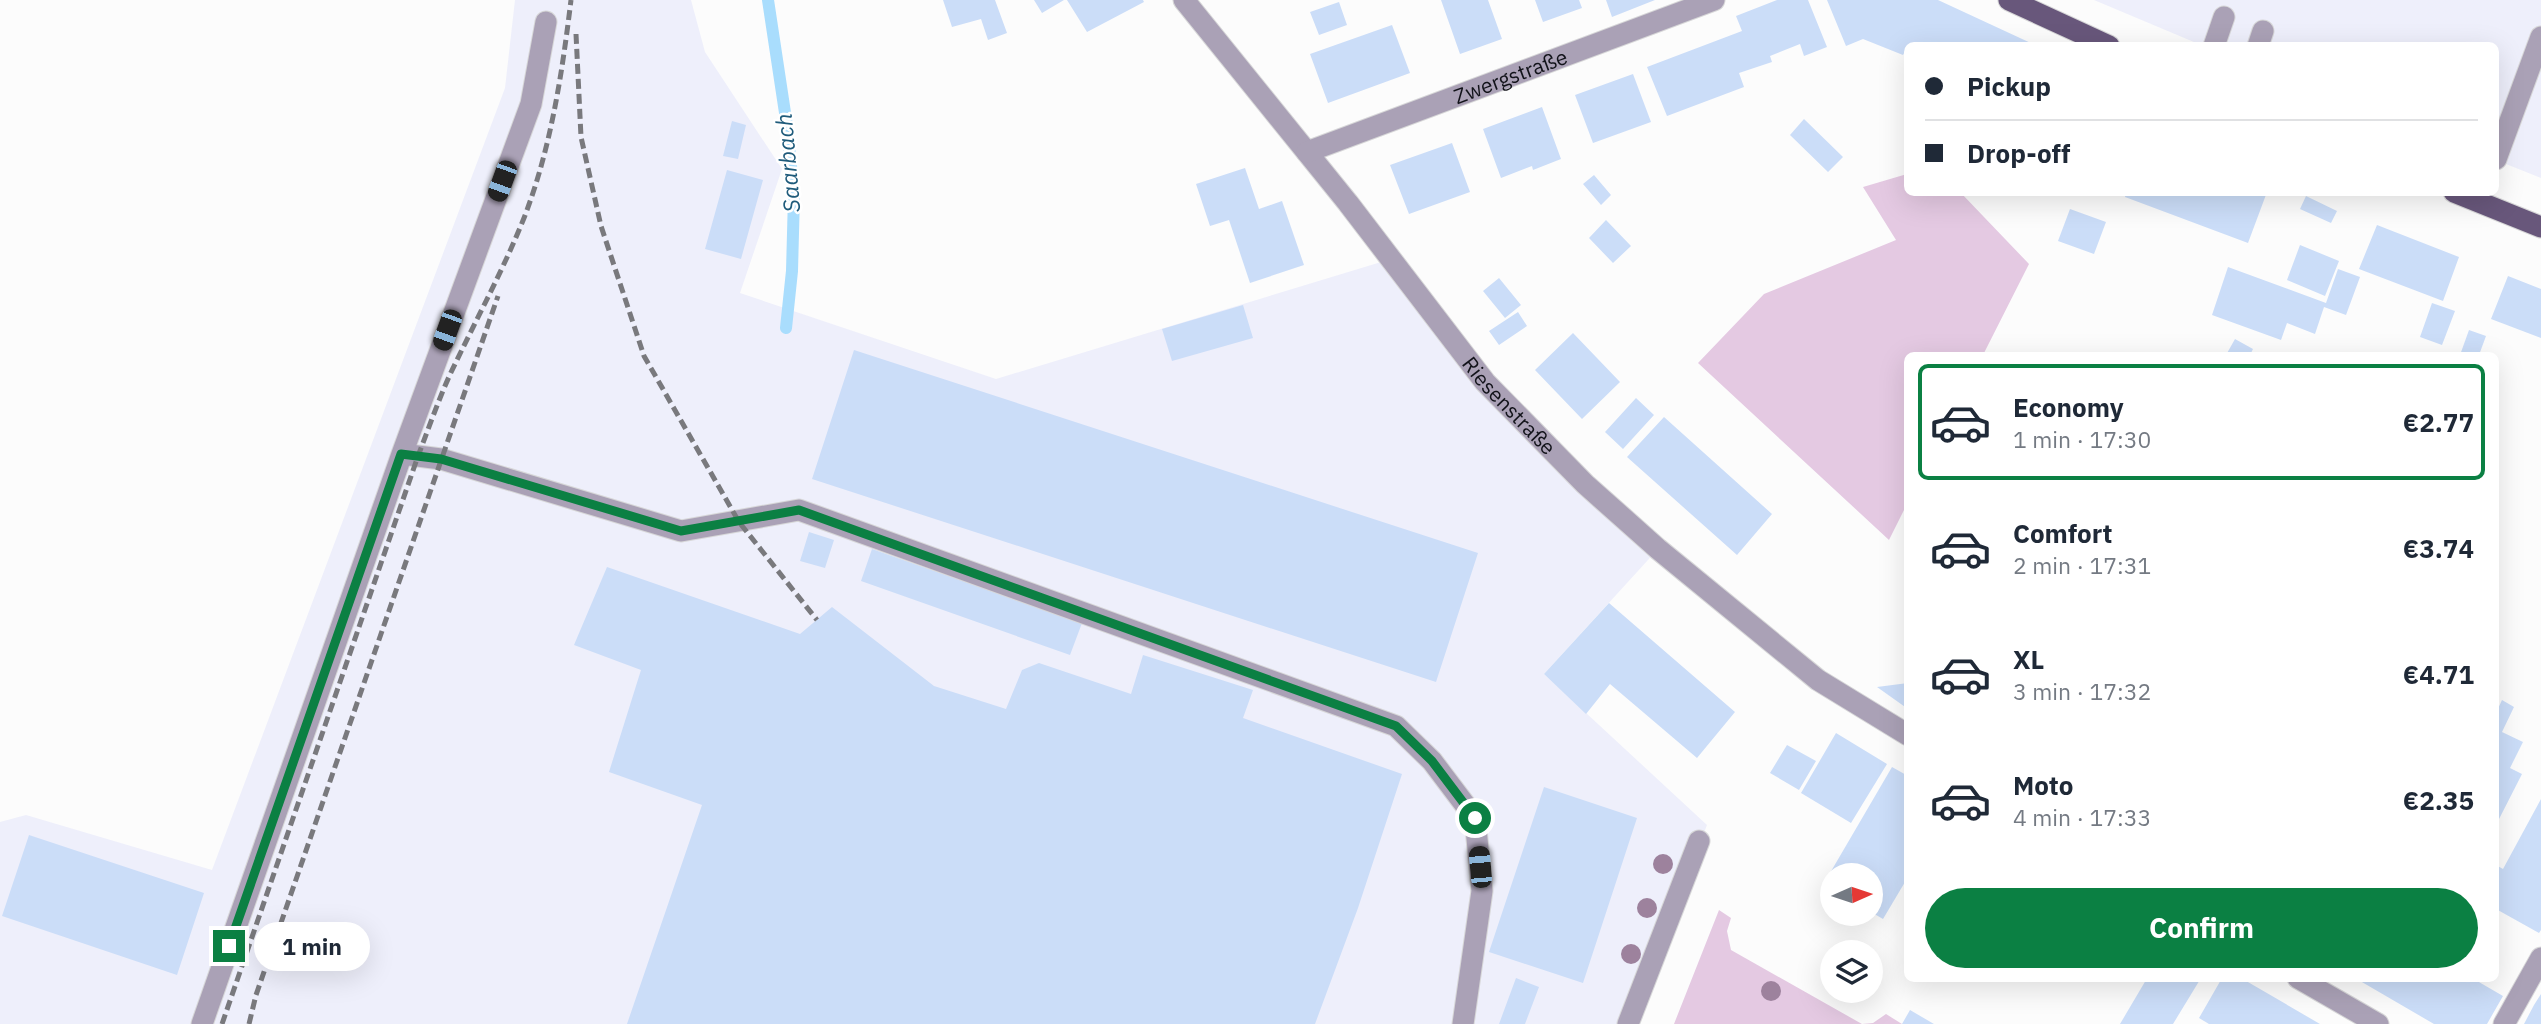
<!DOCTYPE html>
<html lang="en">
<head>
<meta charset="utf-8">
<style>
  body { margin:0; font-family:"IBM Plex Sans",sans-serif; background:#f6f6f7; color:#1f2937; height:100vh; display:flex; flex-direction:column; font-size:26px; white-space:nowrap }
  * { box-sizing:border-box; margin:0 }
  p { font-size:23px; color:#747a83 }
  .icon { flex:none; width:38px; height:38px; fill:none; stroke:currentColor; stroke-width:2; stroke-linecap:round; stroke-linejoin:round }
  .map { position:relative; flex:1; overflow:hidden }
  .side { position:absolute; left:1904px; top:352px; width:595px; height:630px; display:flex; flex-direction:column; background:#fff; border-radius:10px; box-shadow:0 7px 28px #0002 }
  .side>* { flex:none }
  .hud { position:absolute; left:1904px; top:42px; width:595px; height:154px; border-radius:10px; box-shadow:0 7px 28px #0002; display:grid; align-content:center; height:154px; padding:0 21px; background:#fff }
  .needle { width:46px; rotate:87deg }
  .tools { position:absolute; left:1820px; top:863px; display:grid; gap:14px }
  .tools a { display:grid; place-items:center; width:63px; height:63px; border-radius:50%; background:#fff; box-shadow:0 7px 28px #0002; font-size:35px }
  .end { position:absolute; width:32px; height:32px; margin:-16px; border:9px solid #0b8043; background:#fff; box-shadow:0 0 0 4px #fff }
  .from { border-radius:50% }
  .bubble { position:absolute; height:49px; border-radius:24px; background:#fff; box-shadow:0 7px 28px #0002; font-size:23px; font-weight:700; line-height:49px; text-align:center }
  .car { position:absolute; width:21px; height:42px; margin:-21px -10px; border-radius:9px; box-shadow:0 0 5px 2px #0007; background:linear-gradient(#222 24%,#8ab4d8 0 40%,#222 0 76%,#8ab4d8 0 86%,#222 0) }
  .hud b { display:flex; align-items:center; gap:24px; height:66px; font-size:26px }
  .hud b+b { border-top:2px solid #e0e1e3 }
  .hud i { width:18px; height:18px; background:#1f2937 }
  ul { padding:12px 0 0; list-style:none }
  li { display:flex; align-items:center; gap:21px; height:116px; margin:0 14px 10px; padding:0 7px; border:4px solid transparent; border-radius:10px }
  li div { flex:1 }
  li b { display:block; font-size:26px }
  li em { font-style:normal; font-weight:700 }
  li.on { border-color:#0b8043 }
  li>.icon { width:63px; height:63px; stroke-width:1.5 }
  .cta { display:flex; gap:14px; margin-top:auto; padding:14px 21px }
  .cta a { flex:1; height:80px; border-radius:42px; background:#0b8043; color:#fff; font-size:28px; font-weight:700; line-height:80px; text-align:center }
  .map>svg:first-child { display:block }
  .built { fill:#eeeffb }
  .green { fill:#e4c9e2 }
  .lines { fill:none; stroke-linecap:round; stroke-linejoin:round }
  .stream { stroke:#a9ddfd; stroke-width:12 }
  .building { fill:#cbddf8 }
  .lane-casing { stroke:#d7d7d8; stroke-width:23 }
  .street-casing { stroke:#d7d7d8; stroke-width:23 }
  .primary-casing { stroke:#d7d7d8; stroke-width:23 }
  .lane { stroke:#aaa1b6; stroke-width:21 }
  .street { stroke:#aaa1b6; stroke-width:21 }
  .primary { stroke:#68577b; stroke-width:21 }
  .rail { stroke:#79797d; stroke-width:5; stroke-dasharray:10 5; stroke-linecap:butt }
  .tree { fill:#9d829d }
  .route { stroke:#0b8043; stroke-width:9 }
  .labels { text-anchor:middle; dominant-baseline:central; stroke-width:5; stroke-linejoin:round; paint-order:stroke }
  .street-label { font-size:21px; fill:#12131a; stroke:#fff }
  .water-label { font-size:23px; font-style:italic; fill:#1f5b7b; stroke:#fff }
</style>
</head>
<body>
<div class="map">
<svg width="2541" height="1024" viewBox="0 0 2541 1024">
  <rect width="100%" height="100%" fill="#fcfcfc"/>
  <!-- built -->
  <path class="built" d="M 515,0 L 691,0 L 705,52 L 782,169 L 740,293 L 996,379 L 1391,259 L 1416,294 L 1658,549 L 1544,674 L 1707,825 L 1628,1024 L 0,1024 L 0,822 L 26,815 L 212,870 L 505,88 Z
    M 2094,0 L 2541,0 L 2541,178 L 2496,160 L 2496,46 L 2201,45 Z"/>
  <!-- green -->
  <path class="green" d="M 1907,174 L 1908,192 L 1961,193 L 2029,264 L 1983,355 L 1908,355 L 1907,504 L 1889,540 L 1698,363 L 1764,294 L 1896,240 L 1863,187 Z
    M 1719,910 L 1731,918 L 1727,931 L 1731,950 L 1862,1024 L 1873,1023 L 1886,1014 L 1902,1024 L 1674,1024 Z"/>
  <g class="lines">
    <!-- stream -->
    <path class="stream" d="M 768,0 L 787,126 L 794,196 L 792,271 L 786,328"/>
  </g>
  <!-- building -->
  <path class="building" d="M 943,0 L 995,0 L 1007,33 L 988,40 L 981,19 L 952,27 Z
    M 1034,0 L 1064,0 L 1042,13 Z
    M 1067,0 L 1143,0 L 1144,2 L 1087,32 Z
    M 1441,0 L 1488,0 L 1502,39 L 1460,54 Z
    M 1535,0 L 1579,0 L 1582,8 L 1543,22 Z
    M 1606,0 L 1655,0 L 1612,17 Z
    M 1777,0 L 1808,0 L 1827,47 L 1804,56 L 1800,44 L 1770,56 L 1772,62 L 1739,73 L 1744,87 L 1667,116 L 1647,67 L 1742,31 L 1736,16 Z
    M 1827,0 L 1938,0 L 2037,46 L 1908,46 L 1903,55 L 1863,39 L 1846,46 Z
    M 1339,2 L 1347,25 L 1319,35 L 1310,12 Z
    M 1392,25 L 1410,73 L 1328,103 L 1310,54 Z
    M 1633,74 L 1651,122 L 1593,143 L 1575,95 Z
    M 1542,107 L 1561,159 L 1533,170 L 1532,166 L 1501,178 L 1483,129 Z
    M 1804,119 L 1843,157 L 1828,172 L 1790,135 Z
    M 732,121 L 746,125 L 738,159 L 723,156 Z
    M 1452,143 L 1470,192 L 1409,214 L 1390,165 Z
    M 1245,168 L 1259,209 L 1282,201 L 1304,265 L 1250,283 L 1229,220 L 1210,226 L 1196,184 Z
    M 727,170 L 763,180 L 741,259 L 705,249 Z
    M 1594,175 L 1611,195 L 1601,205 L 1583,184 Z
    M 2126,192 L 2267,192 L 2248,243 L 2125,197 Z
    M 2306,196 L 2337,211 L 2331,223 L 2300,209 Z
    M 2070,209 L 2106,222 L 2094,254 L 2058,241 Z
    M 1606,220 L 1631,246 L 1613,263 L 1589,238 Z
    M 2377,225 L 2459,257 L 2443,301 L 2359,269 Z
    M 2300,245 L 2339,261 L 2325,296 L 2287,280 Z
    M 2228,267 L 2326,303 L 2338,269 L 2360,277 L 2346,315 L 2324,307 L 2315,334 L 2287,323 L 2281,340 L 2212,315 Z
    M 2508,276 L 2541,289 L 2541,338 L 2491,319 Z
    M 1499,278 L 1521,305 L 1505,318 L 1483,291 Z
    M 2432,303 L 2455,311 L 2442,345 L 2420,337 Z
    M 1243,305 L 1253,338 L 1172,361 L 1162,329 Z
    M 1518,312 L 1527,326 L 1499,345 L 1489,331 Z
    M 2469,330 L 2486,336 L 2479,355 L 2460,355 Z
    M 1573,333 L 1620,382 L 1582,419 L 1535,370 Z
    M 2235,339 L 2253,349 L 2250,355 L 2226,355 Z
    M 854,350 L 1478,553 L 1436,682 L 812,479 Z
    M 1636,398 L 1654,415 L 1623,449 L 1605,432 Z
    M 1664,417 L 1772,514 L 1737,555 L 1627,457 Z
    M 809,532 L 834,540 L 825,568 L 800,561 Z
    M 872,549 L 1082,623 L 1070,655 L 861,581 Z
    M 607,567 L 800,634 L 832,607 L 934,686 L 1006,709 L 1022,670 L 1039,663 L 1131,694 L 1143,655 L 1253,690 L 1243,718 L 1402,774 L 1358,908 L 1315,1024 L 627,1024 L 702,805 L 609,772 L 641,670 L 574,645 Z
    M 1609,603 L 1735,712 L 1697,758 L 1610,684 L 1586,714 L 1544,674 Z
    M 1908,683 L 1908,709 L 1877,687 Z
    M 2502,700 L 2514,707 L 2502,732 L 2523,742 L 2510,768 L 2522,774 L 2497,823 L 2496,822 L 2496,713 Z
    M 1836,733 L 1887,764 L 1851,823 L 1801,793 Z
    M 1787,745 L 1816,761 L 1799,790 L 1770,773 Z
    M 1892,767 L 1908,776 L 1908,877 L 1883,919 L 1871,912 L 1871,875 L 1832,875 L 1832,890 L 1823,885 Z
    M 1544,787 L 1637,818 L 1583,983 L 1489,952 Z
    M 2541,799 L 2541,930 L 2539,933 L 2496,909 L 2496,865 L 2503,869 Z
    M 29,835 L 204,893 L 177,975 L 2,916 Z
    M 1516,978 L 1539,987 L 1525,1024 L 1499,1024 Z
    M 2143,978 L 2201,978 L 2173,1024 L 2120,1024 L 2146,980 Z
    M 2222,978 L 2241,978 L 2320,1024 L 2209,1024 L 2199,1018 Z
    M 2355,978 L 2472,978 L 2503,996 L 2487,1024 L 2434,1024 Z
    M 2541,994 L 2541,1024 L 2524,1024 L 2534,1005 Z
    M 1910,1010 L 1934,1024 L 1902,1024 Z"/>
  <g class="lines">
    <!-- lane casing -->
    <g class="lane-casing">
      <path id="lane" d="M 2214,46 L 2224,17
        M 2258,46 L 2263,31
        M 2496,159 L 2541,37
        M 402,454 L 441,459 L 681,531 L 799,510 L 1396,726 L 1432,761 L 1475,818 L 1482,891 L 1463,1024
        M 202,1024 L 402,454 L 531,104 L 546,22"/>
    </g>
    <!-- street casing -->
    <g class="street-casing">
      <g id="street">
        <path id="s1" d="M 1184,0 L 1348,203 L 1485,382 L 1585,484 L 1658,549 L 1818,680 L 1908,735"/>
        <path id="s2" d="M 1307,152 L 1714,0"/>
        <path d="M 2298,978 L 2378,1024"/>
        <path d="M 1628,1024 L 1699,841"/>
        <path d="M 2504,1024 L 2541,958"/>
      </g>
    </g>
    <!-- primary casing -->
    <g class="primary-casing">
      <path id="primary" d="M 2009,0 L 2109,46
        M 2454,192 L 2541,227"/>
    </g>
    <!-- lane -->
    <use href="#lane" class="lane"/>
    <!-- street -->
    <use href="#street" class="street"/>
    <!-- primary -->
    <use href="#primary" class="primary"/>
    <!-- rail -->
    <path class="rail" d="M 576,34 L 581,137 L 601,226 L 644,356 L 739,522 L 817,620
      M 222,1024 L 418,456 C 430,425 441,392 456,362 C 479,314 504,268 524,218 C 551,148 562,74 571,0
      M 249,1024 L 256,995 L 498,296"/>
  </g>
  <!-- trees -->
  <g class="tree">
    <circle cx="1663" cy="864" r="10"/>
    <circle cx="1647" cy="908" r="10"/>
    <circle cx="1631" cy="954" r="10"/>
    <circle cx="1771" cy="991" r="10"/>
  </g>
  <g class="lines">
    <!-- route -->
    <path class="route" d="M 229,946 L 401,454 L 441,459 L 681,531 L 799,510 L 1396,726 L 1432,761 L 1475,818"/>
  </g>
  <g class="labels">
    <!-- street labels -->
    <g class="street-label">
      <text stroke="none"><textPath href="#s2" startOffset="217">Zwergstraße</textPath></text>
      <text stroke="none"><textPath href="#s1" startOffset="520">Riesenstraße</textPath></text>
    </g>
    <!-- water labels -->
    <g class="water-label">
      <text transform="translate(787 163) rotate(-95)">Saarbach</text>
    </g>
  </g>
</svg>
<div class="tools">
<a><svg class="needle" viewBox="-14 -14 28 28"><path d="M0-13l5 13h-10z" fill="#e53935"/><path d="M0 13l5-13h-10z" fill="#747a83"/></svg></a>
<a><svg class="icon" aria-label="layers" viewBox="0 0 24 24"><path d="M12 4l9 5-9 5-9-5zM3 14l9 5 9-5"/></svg></a>
</div>
<i class="end from" style="left:1475px;top:818px"></i>
<i class="end" style="left:229px;top:946px"></i>
<div class="bubble" style="left:254px;top:922px;width:116px">1 min</div>
<i class="car" style="left:502px;top:181px;rotate:200deg"></i>
<i class="car" style="left:447px;top:330px;rotate:200deg"></i>
<i class="car" style="left:1480px;top:867px;rotate:355deg"></i>
<div class="hud">
<b><i class="from"></i>Pickup</b>
<b><i></i>Drop-off</b>
</div>
<section class="side">
<ul>
<li class="on"><svg class="icon" aria-label="car" viewBox="0 0 24 24"><path d="M5 17H2v-5l4-1 3-4h7l3 4 3 1v5h-3M9 17h6M6 11h13"/><circle cx="7" cy="17" r="2"/><circle cx="17" cy="17" r="2"/></svg><div><b>Economy</b><p>1 min · 17:30</p></div><em>€2.77</em></li>
<li><svg class="icon" aria-label="car" viewBox="0 0 24 24"><path d="M5 17H2v-5l4-1 3-4h7l3 4 3 1v5h-3M9 17h6M6 11h13"/><circle cx="7" cy="17" r="2"/><circle cx="17" cy="17" r="2"/></svg><div><b>Comfort</b><p>2 min · 17:31</p></div><em>€3.74</em></li>
<li><svg class="icon" aria-label="car" viewBox="0 0 24 24"><path d="M5 17H2v-5l4-1 3-4h7l3 4 3 1v5h-3M9 17h6M6 11h13"/><circle cx="7" cy="17" r="2"/><circle cx="17" cy="17" r="2"/></svg><div><b>XL</b><p>3 min · 17:32</p></div><em>€4.71</em></li>
<li><svg class="icon" aria-label="car" viewBox="0 0 24 24"><path d="M5 17H2v-5l4-1 3-4h7l3 4 3 1v5h-3M9 17h6M6 11h13"/><circle cx="7" cy="17" r="2"/><circle cx="17" cy="17" r="2"/></svg><div><b>Moto</b><p>4 min · 17:33</p></div><em>€2.35</em></li>
</ul>
<div class="cta"><a>Confirm</a></div>
</section>
</div>
</body>
</html>
